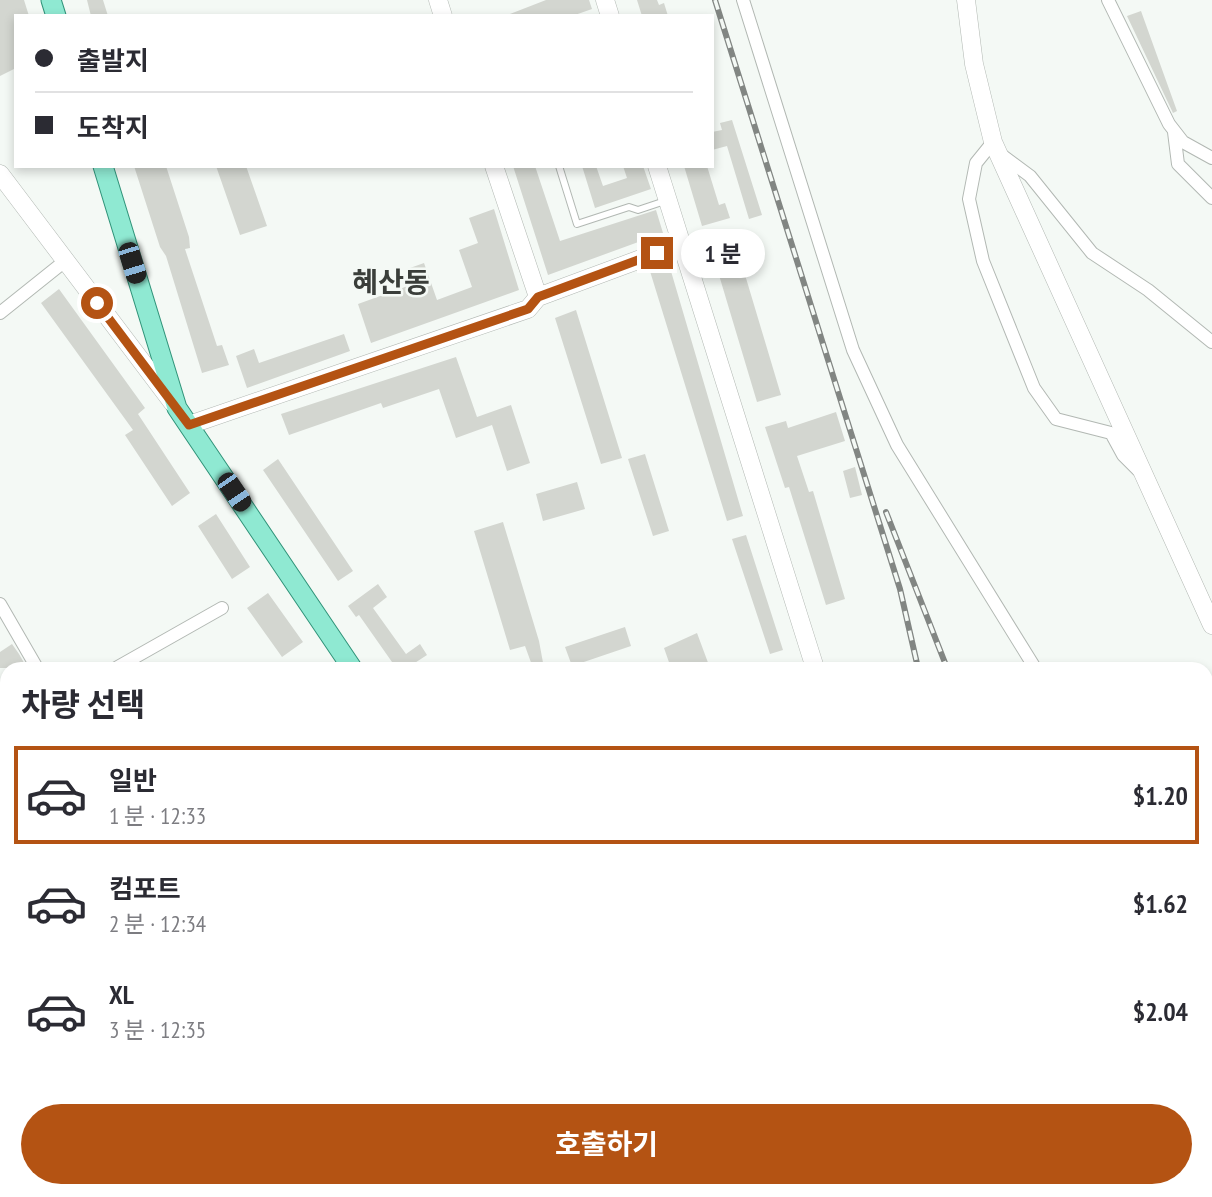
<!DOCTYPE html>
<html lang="ko">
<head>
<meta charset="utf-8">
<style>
  body { margin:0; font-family:"PT Sans Narrow","Noto Sans KR",sans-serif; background:#f7f7f7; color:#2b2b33; height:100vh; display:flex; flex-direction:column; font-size:26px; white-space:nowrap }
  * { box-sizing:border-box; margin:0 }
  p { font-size:23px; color:#7c7c81 }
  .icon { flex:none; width:38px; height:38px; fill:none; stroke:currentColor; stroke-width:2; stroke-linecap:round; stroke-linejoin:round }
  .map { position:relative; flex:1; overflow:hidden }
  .side { position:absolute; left:0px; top:662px; width:1213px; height:536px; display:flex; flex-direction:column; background:#fff; border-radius:21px 21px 0 0; box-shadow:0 4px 10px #0003 }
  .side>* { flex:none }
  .guide { position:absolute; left:14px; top:14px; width:700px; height:154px; border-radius:0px; box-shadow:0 4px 10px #0003; display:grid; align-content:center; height:154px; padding:0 21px; background:#fff }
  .end { position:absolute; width:32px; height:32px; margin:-16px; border:9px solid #b45313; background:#fff; box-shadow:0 0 0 4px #fff }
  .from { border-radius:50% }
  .bubble { position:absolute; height:49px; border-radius:24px; background:#fff; box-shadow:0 4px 10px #0003; font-size:23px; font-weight:700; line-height:49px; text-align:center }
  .car { position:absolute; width:21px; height:42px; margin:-21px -10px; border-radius:9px; box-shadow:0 0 5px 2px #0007; background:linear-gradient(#222 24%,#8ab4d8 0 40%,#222 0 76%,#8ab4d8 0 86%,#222 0) }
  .guide b { display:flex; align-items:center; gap:24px; height:66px; font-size:26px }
  .guide b+b { border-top:2px solid #e1e1e2 }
  .guide i { width:18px; height:18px; background:#2b2b33 }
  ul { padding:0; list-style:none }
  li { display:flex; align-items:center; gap:21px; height:98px; margin:0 14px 10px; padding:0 7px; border:4px solid transparent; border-radius:0px }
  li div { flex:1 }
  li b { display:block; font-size:26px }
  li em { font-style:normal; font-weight:700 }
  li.on { border-color:#b45313 }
  li>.icon { width:63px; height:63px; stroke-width:1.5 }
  h2 { padding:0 21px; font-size:32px; line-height:84px }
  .button { display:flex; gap:14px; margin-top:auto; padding:14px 21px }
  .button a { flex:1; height:80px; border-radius:42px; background:#b45313; color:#fff; font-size:28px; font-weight:700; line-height:80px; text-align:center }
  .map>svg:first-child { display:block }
  .building { fill:#d3d6d0 }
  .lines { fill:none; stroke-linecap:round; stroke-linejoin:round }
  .lane-casing { stroke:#b2b8b3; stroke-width:8 }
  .street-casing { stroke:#b2b8b3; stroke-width:14 }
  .secondary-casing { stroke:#b2b8b3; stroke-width:19 }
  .primary-casing { stroke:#309379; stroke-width:21 }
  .lane { stroke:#fff; stroke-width:6 }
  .street { stroke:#fff; stroke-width:12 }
  .secondary { stroke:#fff; stroke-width:18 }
  .primary { stroke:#8fe9d2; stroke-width:19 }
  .rail-casing { stroke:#828683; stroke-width:6 }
  .rail { stroke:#f4f9f5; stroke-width:3.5; stroke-dasharray:10; stroke-linecap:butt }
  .route { stroke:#b45313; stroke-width:9 }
  .labels { text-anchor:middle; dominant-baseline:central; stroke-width:5; stroke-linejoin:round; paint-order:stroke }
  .quarter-label { font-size:28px; font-weight:bold; fill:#3a3e3a; stroke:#f4f9f5 }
</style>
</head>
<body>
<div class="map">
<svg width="1212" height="1197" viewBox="0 0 1212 1197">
  <rect width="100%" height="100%" fill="#f4f9f5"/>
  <!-- building -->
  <path class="building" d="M 0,0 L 24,0 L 29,16 L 16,16 L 16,68 L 0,76 Z
    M 87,0 L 103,0 L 108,16 L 91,16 Z
    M 546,0 L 589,0 L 592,9 L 572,16 L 505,16 Z
    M 637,0 L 657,0 L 659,5 L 664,3 L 668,16 L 642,16 Z
    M 1141,11 L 1177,111 L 1173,113 L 1127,16 Z
    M 732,120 L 762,215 L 749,219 L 727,146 L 712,150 L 712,132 L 722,130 L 720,123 Z
    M 134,166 L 166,166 L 189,237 L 190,248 L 185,249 L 217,346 L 222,345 L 229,365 L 202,373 L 166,256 L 160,247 Z
    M 216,166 L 246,166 L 267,226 L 240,235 Z
    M 513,166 L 535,166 L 560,241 L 656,210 L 663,233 L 548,275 Z
    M 582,166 L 596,166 L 603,186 L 627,178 L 623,166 L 643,166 L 651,189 L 595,208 Z
    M 684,166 L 707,166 L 719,205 L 725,203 L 730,218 L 702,226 Z
    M 494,209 L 519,290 L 371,343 L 358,304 L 416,283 L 410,268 L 424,263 L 437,300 L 472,287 L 459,250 L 478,243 L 469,218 Z
    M 734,238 L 781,395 L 757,402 L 710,245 Z
    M 668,261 L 743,516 L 727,521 L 649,268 Z
    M 59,289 L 145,408 L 138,414 L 190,493 L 172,506 L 125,435 L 133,430 L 41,303 Z
    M 576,310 L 622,458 L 601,464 L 555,318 Z
    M 344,334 L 350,351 L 247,388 L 236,356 L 254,349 L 259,363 Z
    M 456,357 L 477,417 L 511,405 L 530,463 L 507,471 L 492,425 L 456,438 L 439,389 L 383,408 L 381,403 L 289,435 L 281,414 Z
    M 836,412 L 845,441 L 797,456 L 809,492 L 813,491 L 845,599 L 826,605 L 789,487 L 785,488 L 765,427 L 786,421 L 788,428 Z
    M 645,454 L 669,531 L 653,536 L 628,459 Z
    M 278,459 L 353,571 L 338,581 L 263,470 Z
    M 855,467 L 862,495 L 850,498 L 843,471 Z
    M 577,482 L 585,509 L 543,521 L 536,494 Z
    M 216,514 L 250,567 L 232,579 L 198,526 Z
    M 503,522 L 539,641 L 544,668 L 533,668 L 525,646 L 510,650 L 474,531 Z
    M 746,535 L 783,650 L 770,654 L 732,539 Z
    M 378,584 L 387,597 L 373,608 L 406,654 L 420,644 L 427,655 L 407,668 L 382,668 L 392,662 L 359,615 L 356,617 L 348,606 Z
    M 268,593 L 303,642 L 282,657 L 247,608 Z
    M 625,627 L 631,646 L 572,666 L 565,647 Z
    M 697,633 L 710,668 L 671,668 L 664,648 Z
    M 12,644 L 19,654 L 27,668 L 0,668 L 0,652 Z"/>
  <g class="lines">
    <!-- lane casing -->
    <g class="lane-casing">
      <path id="lane" d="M 559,166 L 577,224 L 629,207 L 638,210 L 665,201"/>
    </g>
    <!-- street casing -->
    <g class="street-casing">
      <path id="street" d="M 743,0 L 853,350 L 897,445 L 1035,668
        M 1108,0 L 1169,124 L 1183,142 L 1212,158
        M 1174,132 L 1178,164 L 1212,198
        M 993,142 L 976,163 L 969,199 L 983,261 L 1034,388 L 1056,419 L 1111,433 L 1123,455 L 1138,470
        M 999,153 L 1030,176 L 1092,253 L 1148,290 L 1212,342
        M 0,313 L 65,261
        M 0,604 L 37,668
        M 116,668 L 222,608
        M 0,736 L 7,732
        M 0,954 L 7,963
        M 1206,984 L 1212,994
        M 0,1066 L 7,1060
        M 0,1111 L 7,1119
        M 70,1190 L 76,1197
        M 374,1190 L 378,1197"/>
    </g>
    <!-- secondary casing -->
    <g class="secondary-casing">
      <path id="secondary" d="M 438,0 L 443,16
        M 605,0 L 610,16
        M 966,0 L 974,64 L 993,142 L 1212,625
        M 494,166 L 538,297
        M 657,166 L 815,668
        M 0,174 L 173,403
        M 189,425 L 528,309 L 538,297 L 681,244
        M 991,1190 L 993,1197"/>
    </g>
    <!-- primary casing -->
    <g class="primary-casing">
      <path id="primary" d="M 51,0 L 56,16
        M 103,166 L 177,408 L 352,668
        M 718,1190 L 723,1197"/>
    </g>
    <!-- lane -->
    <use href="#lane" class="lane"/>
    <!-- street -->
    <use href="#street" class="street"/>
    <!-- secondary -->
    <use href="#secondary" class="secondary"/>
    <!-- primary -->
    <use href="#primary" class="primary"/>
    <!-- rail casing -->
    <g class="rail-casing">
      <path id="rail" d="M 715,0 L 900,589 L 918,668
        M 886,512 L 947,668
        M 1086,1190 L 1088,1197
        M 1118,1190 L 1119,1197"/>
    </g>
    <!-- rail -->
    <use href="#rail" class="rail"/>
  </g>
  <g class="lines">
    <!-- route -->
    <path class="route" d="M 97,303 L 189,425 L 528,309 L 538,297 L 657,253"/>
  </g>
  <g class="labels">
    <!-- quarter labels -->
    <g class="quarter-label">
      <text x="391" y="281">혜산동</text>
    </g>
  </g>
</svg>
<i class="end from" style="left:97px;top:303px"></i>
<i class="end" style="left:657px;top:253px"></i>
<div class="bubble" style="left:681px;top:229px;width:84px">1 분</div>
<i class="car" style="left:132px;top:263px;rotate:163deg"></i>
<i class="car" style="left:234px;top:492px;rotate:146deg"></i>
<div class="guide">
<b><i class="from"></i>출발지</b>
<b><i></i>도착지</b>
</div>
<section class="side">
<h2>차량 선택</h2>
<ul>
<li class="on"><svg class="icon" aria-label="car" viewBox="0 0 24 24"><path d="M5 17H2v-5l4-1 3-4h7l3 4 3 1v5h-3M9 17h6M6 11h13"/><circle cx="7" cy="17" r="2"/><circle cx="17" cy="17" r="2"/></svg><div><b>일반</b><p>1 분 · 12:33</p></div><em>$1.20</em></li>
<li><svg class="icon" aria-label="car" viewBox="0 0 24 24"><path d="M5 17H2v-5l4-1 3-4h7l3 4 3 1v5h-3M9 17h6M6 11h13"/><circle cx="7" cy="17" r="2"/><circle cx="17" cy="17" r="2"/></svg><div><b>컴포트</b><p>2 분 · 12:34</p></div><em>$1.62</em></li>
<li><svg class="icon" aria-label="car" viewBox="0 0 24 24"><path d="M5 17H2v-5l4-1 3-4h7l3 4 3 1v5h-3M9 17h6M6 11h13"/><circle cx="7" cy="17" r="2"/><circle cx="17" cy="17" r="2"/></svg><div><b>XL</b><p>3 분 · 12:35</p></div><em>$2.04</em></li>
</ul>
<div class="button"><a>호출하기</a></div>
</section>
</div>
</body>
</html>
